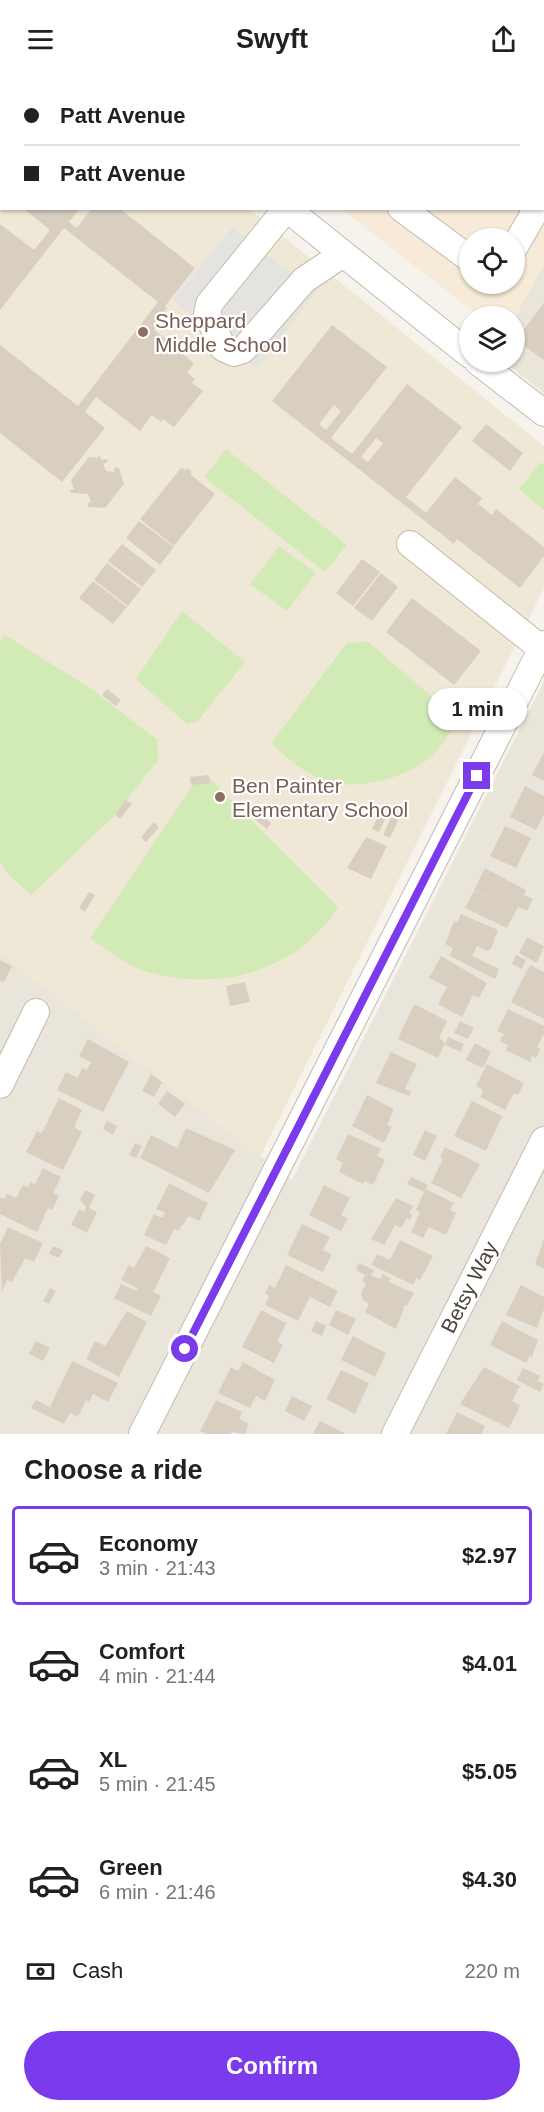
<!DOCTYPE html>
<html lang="en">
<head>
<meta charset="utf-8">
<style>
  body { margin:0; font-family:Helvetica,sans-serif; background:#f2f2f2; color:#202124; height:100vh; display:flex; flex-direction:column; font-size:22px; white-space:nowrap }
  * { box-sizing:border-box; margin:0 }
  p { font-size:20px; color:#757577 }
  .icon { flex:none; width:33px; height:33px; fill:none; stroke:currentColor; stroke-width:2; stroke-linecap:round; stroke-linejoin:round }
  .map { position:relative; height:1356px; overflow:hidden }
  .details { display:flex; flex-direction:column; background:#fff; flex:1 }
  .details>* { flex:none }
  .hud { position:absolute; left:0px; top:0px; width:544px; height:132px; box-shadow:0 2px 4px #0004; display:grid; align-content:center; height:132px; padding:0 24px; background:#fff }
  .controls { position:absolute; left:459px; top:150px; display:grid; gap:12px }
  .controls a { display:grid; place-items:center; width:66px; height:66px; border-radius:50%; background:#fff; box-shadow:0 2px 4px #0004; font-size:30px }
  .end { position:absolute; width:27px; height:27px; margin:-14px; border:8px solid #7c3aed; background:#fff; box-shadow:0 0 0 3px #fff }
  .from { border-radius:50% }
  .bubble { position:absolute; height:42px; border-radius:21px; background:#fff; box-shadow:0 2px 4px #0004; font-size:20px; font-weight:700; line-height:42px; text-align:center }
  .hud b { display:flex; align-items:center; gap:21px; height:57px; font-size:22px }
  .hud b+b { border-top:2px solid #e0e0e0 }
  .hud i { width:15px; height:15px; background:#202124 }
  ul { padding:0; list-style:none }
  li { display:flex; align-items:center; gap:18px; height:99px; margin:0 12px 9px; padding:0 12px; border:3px solid transparent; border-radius:6px }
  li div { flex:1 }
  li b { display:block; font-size:22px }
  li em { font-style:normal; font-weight:700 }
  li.on { border-color:#7c3aed }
  li>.icon { width:54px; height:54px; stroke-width:1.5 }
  h2 { padding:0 24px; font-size:27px; line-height:72px }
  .pay { display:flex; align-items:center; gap:15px; height:66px; padding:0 24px; font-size:22px }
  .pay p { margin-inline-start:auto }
  .cta { display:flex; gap:12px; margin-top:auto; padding:12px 24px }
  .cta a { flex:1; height:69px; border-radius:36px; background:#7c3aed; color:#fff; font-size:24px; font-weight:700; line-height:69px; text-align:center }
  header { display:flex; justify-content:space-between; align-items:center; height:78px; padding:0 24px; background:#fff; font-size:27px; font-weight:700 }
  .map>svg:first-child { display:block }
  .residential { fill:#eae5da }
  .commercial { fill:#f7ead8; fill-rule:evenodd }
  .education { fill:#efe8d6 }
  .green { fill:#d2eab5 }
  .parking { fill:#e5e3e0 }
  .building { fill:#d8cfc1; fill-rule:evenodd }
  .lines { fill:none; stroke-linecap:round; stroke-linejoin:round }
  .minor-casing { stroke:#c2bbae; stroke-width:28 }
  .minor { stroke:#fff; stroke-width:26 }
  .route { stroke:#7c3aed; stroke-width:8 }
  .education-dot { fill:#8d6e63; stroke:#fff; stroke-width:2 }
  .labels { text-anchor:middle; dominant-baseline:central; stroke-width:4.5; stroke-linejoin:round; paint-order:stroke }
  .education-label { font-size:21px; fill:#785e54; stroke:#fff; text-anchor:start }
  .street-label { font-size:21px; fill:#4b4439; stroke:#fff }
</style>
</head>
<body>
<header><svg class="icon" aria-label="menu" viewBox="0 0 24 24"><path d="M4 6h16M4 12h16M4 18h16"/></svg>Swyft<svg class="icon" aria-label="share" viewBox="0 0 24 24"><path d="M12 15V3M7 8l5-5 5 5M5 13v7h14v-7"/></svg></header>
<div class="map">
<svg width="544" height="1356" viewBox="0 0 544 1356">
  <rect width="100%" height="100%" fill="#f6f3ec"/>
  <!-- residential -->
  <path class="residential" d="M 544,185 L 544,315 L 504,284 L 514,284 L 515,239 Z
    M 544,603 L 544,1356 L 0,1356 L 0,875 L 292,1102 Z"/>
  <!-- commercial -->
  <path class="commercial" d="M 174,0 L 544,0 L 544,185 L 515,239 L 479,238 L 341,131 L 543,130 L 543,2 ZM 470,160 L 514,160 L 514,206 L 470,206 Z"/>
  <!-- education -->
  <path class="education" d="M 0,0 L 83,1 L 2,2 L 2,130 L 249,131 L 544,368 L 544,510 L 260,1079 L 0,875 Z"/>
  <!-- green -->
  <path class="green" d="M 226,371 L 347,467 L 325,494 L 204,399 Z
    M 541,384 L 544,386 L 544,432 L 519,411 Z
    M 279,468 L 316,495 L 287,533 L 250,506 Z
    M 182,533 L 245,584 L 198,643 L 187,646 L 136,601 Z
    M 5,557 L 93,612 L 157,662 L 158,682 L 114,738 L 31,817 L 9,797 L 0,784 L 0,564 Z
    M 368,564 L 458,641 C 450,656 441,670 428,681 C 404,701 352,714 323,702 C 302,694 288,680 271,665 L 347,565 Z
    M 211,702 L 338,829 C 297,894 217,915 145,893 C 125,887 107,872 90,860 L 194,705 Z"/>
  <!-- parking -->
  <path class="parking" d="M 232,149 L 281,188 L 320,208 L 257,291 L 173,222 Z"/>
  <!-- building -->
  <path class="building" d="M 23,130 L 80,130 L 69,144 L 77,150 L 92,130 L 119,130 L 195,190 L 165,228 L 167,230 L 159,239 L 162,242 L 154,252 L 170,264 L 174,259 L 183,266 L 179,273 L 194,285 L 187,295 L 195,301 L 192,305 L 203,313 L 174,349 L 163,341 L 161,344 L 152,337 L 140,353 L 96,319 L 85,334 L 105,350 L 62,404 L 0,355 L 0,267 L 78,328 L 158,224 L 64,150 L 0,232 L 0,146 L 34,172 L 50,152 Z
    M 544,225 L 544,282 L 516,262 Z
    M 332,247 L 387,289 L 331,360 L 352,376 L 407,306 L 462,349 L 406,419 L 426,435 L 455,399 L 482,420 L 478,426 L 492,437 L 496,431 L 544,469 L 544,478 L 520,510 L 457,461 L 454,466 L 272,323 ZM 334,327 L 341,333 L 326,352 L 319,346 ZM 376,360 L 383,365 L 368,384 L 361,379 Z
    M 486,346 L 523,375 L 510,393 L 472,363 Z
    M 97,378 L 101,379 L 101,382 L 107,381 L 108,384 L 103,386 L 106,393 L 114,394 L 115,389 L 119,390 L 124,406 L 105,430 L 88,429 L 87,425 L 91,424 L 88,416 L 71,415 L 70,412 L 74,411 L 71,402 L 89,379 L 98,380 Z
    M 181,390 L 185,392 L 187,390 L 192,394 L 190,396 L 215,416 L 174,468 L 140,441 Z
    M 139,443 L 174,469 L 160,487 L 126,460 Z
    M 122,466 L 156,492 L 142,509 L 108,483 Z
    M 362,481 L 380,494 L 353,528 L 336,515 Z
    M 107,485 L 141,511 L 128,528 L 94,502 Z
    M 381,495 L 398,509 L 372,543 L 354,530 Z
    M 93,503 L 127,529 L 113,546 L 79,520 Z
    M 412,520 L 481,573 L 454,607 L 386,554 Z
    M 107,611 L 121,622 L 116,628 L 102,617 Z
    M 544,674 L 544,703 L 532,697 Z
    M 209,697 L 210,705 L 191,707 L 190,699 Z
    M 525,708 L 544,718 L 544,736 L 536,752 L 510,739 Z
    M 126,722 L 132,726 L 120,741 L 115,736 Z
    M 256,733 L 271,745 L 267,751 L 252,739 Z
    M 380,734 L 387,737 L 379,754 L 372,751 Z
    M 393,735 L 400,738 L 390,760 L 383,757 Z
    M 154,744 L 159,749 L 146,764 L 141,759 Z
    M 505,748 L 531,760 L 516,790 L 490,778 Z
    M 366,759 L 387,768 L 371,801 L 347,790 Z
    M 485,790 L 526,812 L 524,817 L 533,821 L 527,833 L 518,829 L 507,850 L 465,830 L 474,813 L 491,820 L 474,812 Z
    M 89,814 L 95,817 L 85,834 L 79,830 Z
    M 461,836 L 498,852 L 491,871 L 487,873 L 477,868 L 472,878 L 499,891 L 495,901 L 450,878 L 453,870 L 445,866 L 454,843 L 457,844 Z
    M 527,859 L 544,868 L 537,885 L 519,875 Z
    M 516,877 L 526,882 L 522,891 L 512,886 Z
    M 441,878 L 487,905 L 479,920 L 473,917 L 462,939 L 438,926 L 447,909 L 429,900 Z
    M 0,882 L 12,888 L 4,904 L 0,903 Z
    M 530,887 L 544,894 L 544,941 L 511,924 Z
    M 245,904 L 250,924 L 230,928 L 226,908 Z
    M 414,926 L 447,943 L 439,960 L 445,965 L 438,980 L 398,961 Z
    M 508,931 L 544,948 L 544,956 L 537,969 L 540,971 L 536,980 L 532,978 L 530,984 L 506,972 L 508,967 L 500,963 L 504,956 L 497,953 Z
    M 460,943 L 474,950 L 468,961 L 454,955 Z
    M 448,959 L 464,966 L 461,974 L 445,967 Z
    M 88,961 L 129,984 L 103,1034 L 57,1012 L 66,994 L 78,1000 L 82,990 L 87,992 L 91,984 L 79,978 Z
    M 475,965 L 491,974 L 483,990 L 466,982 Z
    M 391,974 L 417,986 L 405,1011 L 411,1014 L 409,1018 L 376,1005 Z
    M 487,986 L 524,1005 L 518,1017 L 514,1015 L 505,1032 L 480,1019 L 483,1012 L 476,1008 Z
    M 151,996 L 162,1004 L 154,1019 L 142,1013 Z
    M 167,1013 L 185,1026 L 175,1039 L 158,1026 Z
    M 367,1017 L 394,1031 L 387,1047 L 392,1049 L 384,1065 L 352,1048 Z
    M 59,1020 L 82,1032 L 74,1049 L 82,1054 L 63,1092 L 26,1074 L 37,1053 L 42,1055 Z
    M 472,1023 L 502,1038 L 486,1073 L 454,1058 Z
    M 107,1043 L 117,1048 L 113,1057 L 103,1051 Z
    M 186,1050 L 235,1072 L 209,1115 L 140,1080 L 151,1057 L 177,1070 Z
    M 425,1052 L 437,1058 L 425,1083 L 413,1077 Z
    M 348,1056 L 381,1071 L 377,1078 L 385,1082 L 373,1107 L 365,1103 L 363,1106 L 339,1094 L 343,1085 L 336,1081 Z
    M 135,1065 L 142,1068 L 136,1080 L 129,1077 Z
    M 445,1069 L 480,1086 L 461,1120 L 431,1105 L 443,1081 L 440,1079 Z
    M 43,1090 L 61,1099 L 53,1115 L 59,1118 L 52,1132 L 48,1130 L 37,1154 L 0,1136 L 0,1122 L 1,1119 L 4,1121 L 7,1116 L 16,1120 L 23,1107 L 28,1109 L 30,1104 L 35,1106 Z
    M 411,1099 L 428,1107 L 426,1111 L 454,1125 L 450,1132 L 456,1135 L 446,1157 L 429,1149 L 423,1160 L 411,1154 L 420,1134 L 416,1132 L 424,1114 L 407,1106 Z
    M 169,1105 L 208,1125 L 199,1143 L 189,1138 L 178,1153 L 174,1151 L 166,1167 L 144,1157 L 154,1136 L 162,1140 L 165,1135 L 156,1131 Z
    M 324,1107 L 350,1120 L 341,1137 L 348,1140 L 341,1153 L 309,1137 Z
    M 85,1112 L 95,1117 L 89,1130 L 97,1134 L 87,1155 L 71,1147 L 79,1131 L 84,1134 L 86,1129 L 80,1122 Z
    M 396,1120 L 413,1128 L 409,1136 L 412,1137 L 410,1142 L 407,1140 L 401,1150 L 395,1147 L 384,1167 L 371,1161 Z
    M 302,1146 L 330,1159 L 323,1172 L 332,1176 L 323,1194 L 287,1177 Z
    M 8,1149 L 43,1165 L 34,1184 L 25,1180 L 12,1204 L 7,1202 L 2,1214 L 0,1166 Z
    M 544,1161 L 544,1191 L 535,1186 Z
    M 400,1162 L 433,1178 L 420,1202 L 416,1200 L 413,1207 L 372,1187 L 377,1176 L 390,1182 Z
    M 53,1168 L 63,1172 L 59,1180 L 49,1176 Z
    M 146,1168 L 170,1180 L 153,1214 L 161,1218 L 151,1238 L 114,1220 L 121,1206 L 137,1213 L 138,1210 L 121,1202 L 129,1187 L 134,1190 Z
    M 359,1185 L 374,1192 L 371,1197 L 380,1201 L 382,1196 L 391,1200 L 389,1204 L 414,1215 L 407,1228 L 405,1227 L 396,1251 L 365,1234 L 369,1226 L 363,1222 L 361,1216 L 366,1205 L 362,1203 L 365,1197 L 356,1192 Z
    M 286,1187 L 338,1213 L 330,1229 L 310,1219 L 298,1243 L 265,1227 L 269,1218 L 265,1216 L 269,1207 L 275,1210 Z
    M 521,1207 L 544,1219 L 544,1231 L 537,1250 L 506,1237 Z
    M 50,1210 L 56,1213 L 49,1226 L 43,1223 Z
    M 261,1232 L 286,1245 L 277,1264 L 283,1267 L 274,1285 L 242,1269 Z
    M 336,1232 L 356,1241 L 348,1257 L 329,1247 Z
    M 127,1233 L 147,1244 L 119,1299 L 86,1281 L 95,1263 L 105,1268 Z
    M 316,1243 L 326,1248 L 322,1258 L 311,1253 Z
    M 502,1243 L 538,1262 L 532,1279 L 530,1278 L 526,1285 L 490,1267 Z
    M 353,1258 L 386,1275 L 375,1299 L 341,1282 Z
    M 36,1263 L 50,1270 L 43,1283 L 29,1276 Z
    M 72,1283 L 118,1305 L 108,1324 L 93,1316 L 89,1324 L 86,1322 L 78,1339 L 70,1335 L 64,1346 L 31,1330 L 36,1322 L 50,1329 Z
    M 243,1284 L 275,1302 L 265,1323 L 256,1318 L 250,1330 L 218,1315 L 231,1289 L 238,1293 Z
    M 484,1289 L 520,1308 L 512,1323 L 520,1328 L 509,1350 L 460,1326 Z
    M 523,1290 L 540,1298 L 538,1303 L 544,1306 L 540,1314 L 517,1302 Z
    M 341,1292 L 369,1305 L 355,1336 L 326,1321 Z
    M 292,1318 L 312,1328 L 304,1343 L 285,1333 Z
    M 216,1322 L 242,1334 L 239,1341 L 249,1346 L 245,1356 L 232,1354 L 230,1356 L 207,1356 L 200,1353 Z
    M 457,1334 L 485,1348 L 481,1356 L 446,1356 Z
    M 320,1343 L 346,1356 L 313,1356 Z"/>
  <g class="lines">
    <!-- minor casing -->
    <g class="minor-casing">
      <path id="minor" d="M 119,0 L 121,2
        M 227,0 L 229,2
        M 286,130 L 470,277
        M 401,130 L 470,181
        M 286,131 L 209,226 L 207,236 L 223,270 L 234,275 L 243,272 L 304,202 L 343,176
        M 514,170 L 537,130
        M 478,284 L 544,335
        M 410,466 L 542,571
        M 0,1007 L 36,934
        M 142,1356 L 544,566
        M 395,1356 L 544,1062"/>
    </g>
    <!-- minor -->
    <use href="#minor" class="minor"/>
  </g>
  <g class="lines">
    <!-- route -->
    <path class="route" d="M 185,1271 L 477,698"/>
  </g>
  <!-- markers -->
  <g class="education-dot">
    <circle cx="143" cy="254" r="6"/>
    <circle cx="220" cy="719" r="6"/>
  </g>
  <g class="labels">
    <!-- education labels -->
    <g class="education-label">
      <text x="155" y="242">Sheppard<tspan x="155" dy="24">Middle School</tspan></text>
      <text x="232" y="707">Ben Painter<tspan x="232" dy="24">Elementary School</tspan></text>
    </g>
    <!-- street labels -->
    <g class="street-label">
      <text transform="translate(469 1209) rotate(-63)">Betsy Way</text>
    </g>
  </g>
</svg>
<div class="controls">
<a><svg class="icon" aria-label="locate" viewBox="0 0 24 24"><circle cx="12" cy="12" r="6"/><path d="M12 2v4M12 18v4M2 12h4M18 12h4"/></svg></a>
<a><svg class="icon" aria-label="layers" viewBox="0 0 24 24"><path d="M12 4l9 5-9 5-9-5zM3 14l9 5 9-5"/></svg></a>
</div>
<i class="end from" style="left:185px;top:1271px"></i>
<i class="end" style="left:477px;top:698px"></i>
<div class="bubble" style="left:428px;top:610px;width:99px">1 min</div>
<div class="hud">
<b><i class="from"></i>Patt Avenue</b>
<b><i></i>Patt Avenue</b>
</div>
</div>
<section class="details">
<h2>Choose a ride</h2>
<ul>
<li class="on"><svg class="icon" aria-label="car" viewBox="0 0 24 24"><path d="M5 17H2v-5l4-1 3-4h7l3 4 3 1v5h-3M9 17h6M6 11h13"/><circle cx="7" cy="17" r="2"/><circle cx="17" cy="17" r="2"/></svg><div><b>Economy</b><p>3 min · 21:43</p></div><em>$2.97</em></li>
<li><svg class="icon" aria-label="car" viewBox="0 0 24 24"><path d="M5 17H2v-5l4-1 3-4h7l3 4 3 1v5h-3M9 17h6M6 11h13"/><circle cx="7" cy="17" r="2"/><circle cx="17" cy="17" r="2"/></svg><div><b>Comfort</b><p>4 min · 21:44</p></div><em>$4.01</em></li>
<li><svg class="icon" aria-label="car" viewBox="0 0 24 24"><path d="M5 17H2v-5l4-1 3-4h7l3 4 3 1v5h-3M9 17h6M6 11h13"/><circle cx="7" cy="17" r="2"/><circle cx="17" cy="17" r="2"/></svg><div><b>XL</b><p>5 min · 21:45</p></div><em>$5.05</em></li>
<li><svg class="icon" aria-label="car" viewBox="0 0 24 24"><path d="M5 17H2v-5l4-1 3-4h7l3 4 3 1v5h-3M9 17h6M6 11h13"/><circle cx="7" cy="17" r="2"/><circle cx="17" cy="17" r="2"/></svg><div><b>Green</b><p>6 min · 21:46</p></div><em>$4.30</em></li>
</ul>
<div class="pay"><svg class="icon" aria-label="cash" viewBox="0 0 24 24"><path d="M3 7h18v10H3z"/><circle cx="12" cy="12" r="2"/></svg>Cash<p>220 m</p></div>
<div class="cta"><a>Confirm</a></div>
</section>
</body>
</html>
